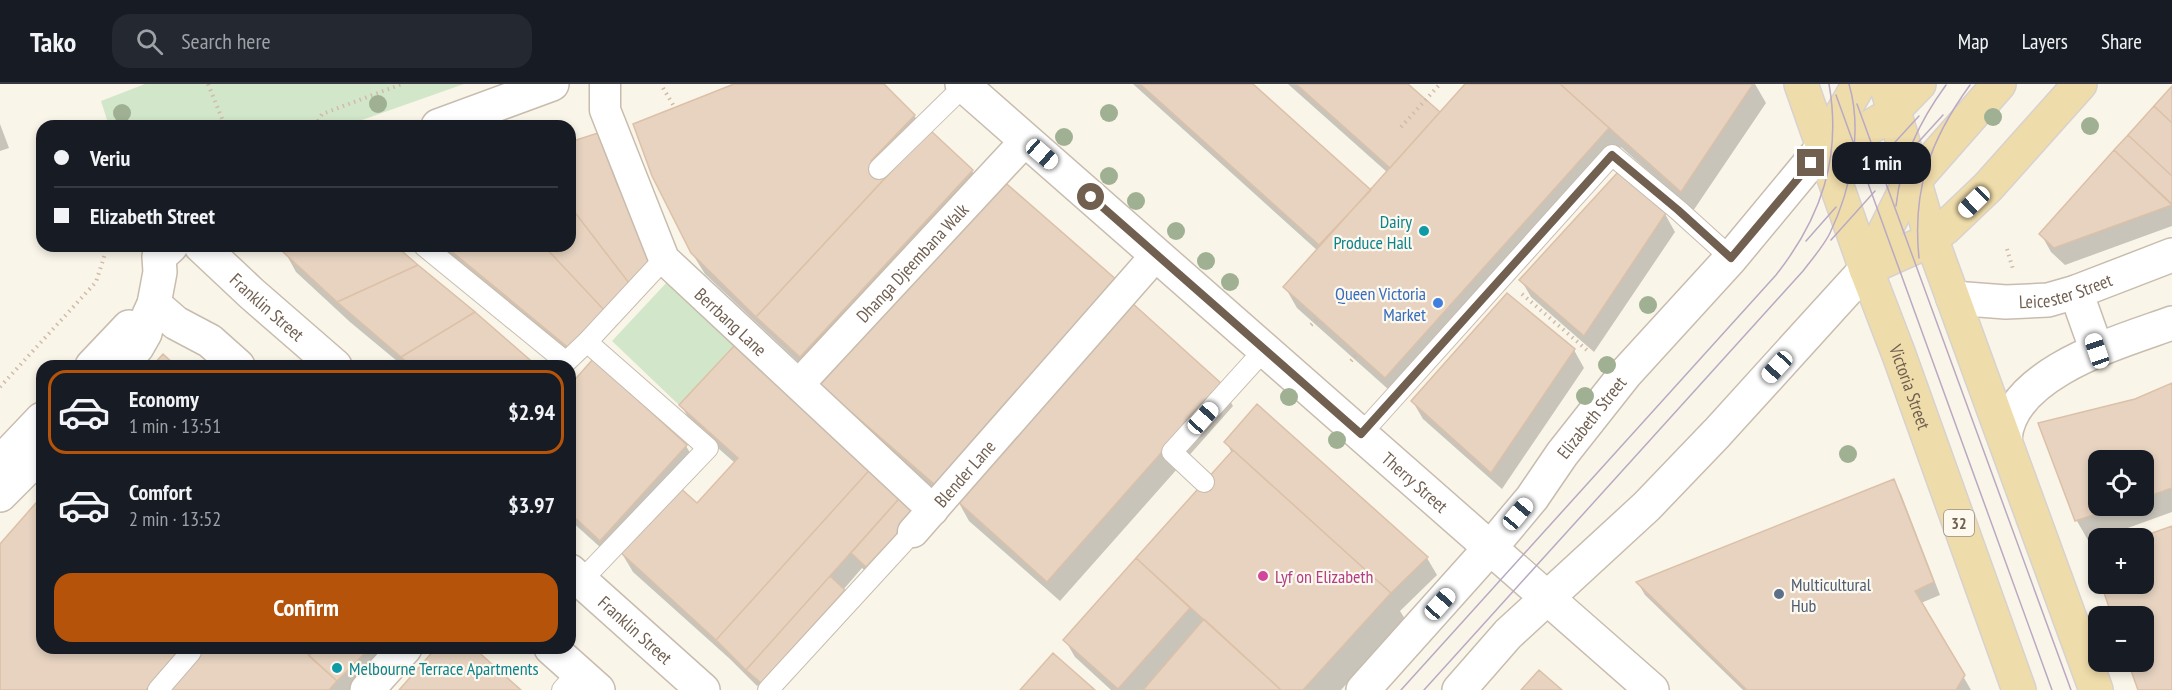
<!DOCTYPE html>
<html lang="en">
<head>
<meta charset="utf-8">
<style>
  body { margin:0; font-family:"PT Sans Narrow",sans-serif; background:#242831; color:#f1f3f6; height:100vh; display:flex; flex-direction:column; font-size:22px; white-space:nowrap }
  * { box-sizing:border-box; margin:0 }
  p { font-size:20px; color:#9ea1a6 }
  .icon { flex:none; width:33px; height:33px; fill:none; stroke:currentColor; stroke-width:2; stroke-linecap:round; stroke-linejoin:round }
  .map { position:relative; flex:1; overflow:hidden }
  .side { position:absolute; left:36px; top:276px; width:540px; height:294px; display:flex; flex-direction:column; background:#171b24; border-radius:18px; box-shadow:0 3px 9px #0003 }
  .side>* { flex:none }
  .guide { position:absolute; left:36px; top:36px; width:540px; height:132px; border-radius:18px; box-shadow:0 3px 9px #0003; display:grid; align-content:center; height:132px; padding:0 18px; background:#171b24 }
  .buttons { position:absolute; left:2088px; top:366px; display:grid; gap:12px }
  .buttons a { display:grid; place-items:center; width:66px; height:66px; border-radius:12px; background:#171b24; box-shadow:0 3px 9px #0003; font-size:30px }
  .end { position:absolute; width:27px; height:27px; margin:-14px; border:8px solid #715f50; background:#fff; box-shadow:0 0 0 3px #fff }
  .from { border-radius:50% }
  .bubble { position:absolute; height:42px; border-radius:18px; background:#171b24; box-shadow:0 3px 9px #0003; font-size:20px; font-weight:700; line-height:42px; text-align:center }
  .car { position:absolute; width:18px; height:36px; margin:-18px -9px; border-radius:8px; box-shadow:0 0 4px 2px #0007; background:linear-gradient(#fff 24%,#345 0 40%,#fff 0 76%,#345 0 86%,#fff 0) }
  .guide b { display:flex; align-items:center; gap:21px; height:57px; font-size:22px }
  .guide b+b { border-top:2px solid #363941 }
  .guide i { width:15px; height:15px; background:#f1f3f6 }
  ul { padding:10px 0 0; list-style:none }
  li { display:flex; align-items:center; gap:18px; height:84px; margin:0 12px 9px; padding:0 6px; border:3px solid transparent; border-radius:18px }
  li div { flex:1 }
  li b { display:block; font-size:22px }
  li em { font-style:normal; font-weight:700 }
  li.active { border-color:#b45309 }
  li>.icon { width:54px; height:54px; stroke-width:1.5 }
  .primary-button { display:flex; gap:12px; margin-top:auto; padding:12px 18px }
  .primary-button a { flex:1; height:69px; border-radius:18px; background:#b45309; color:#fff; font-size:24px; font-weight:700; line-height:69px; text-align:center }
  header { display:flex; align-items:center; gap:36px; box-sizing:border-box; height:84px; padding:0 30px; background:#171b24; border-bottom:2px solid #363941 }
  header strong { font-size:28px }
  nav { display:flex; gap:33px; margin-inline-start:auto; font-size:21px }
  .search { width:420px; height:54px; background:#242831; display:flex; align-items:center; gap:15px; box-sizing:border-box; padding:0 21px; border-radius:18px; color:#9ea1a6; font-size:22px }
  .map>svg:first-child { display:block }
  .green { fill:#d2e6c9 }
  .shadow { fill:#0003; fill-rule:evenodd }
  .building { fill:#e7d3c0; stroke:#dcc0a7; stroke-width:1.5 }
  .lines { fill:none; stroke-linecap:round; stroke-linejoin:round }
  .service-casing { stroke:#c8bcae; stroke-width:22 }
  .pedestrian-casing { stroke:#c8bcae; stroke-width:33 }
  .minor-casing { stroke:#c8bcae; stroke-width:36 }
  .tertiary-casing { stroke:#c8bcae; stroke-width:36 }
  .primary-casing { stroke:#d7d2ce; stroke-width:36 }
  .path { stroke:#d1bba8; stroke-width:4; stroke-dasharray:1.5 4.5; stroke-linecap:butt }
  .service { stroke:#fff; stroke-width:20 }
  .pedestrian { stroke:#fff; stroke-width:30 }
  .minor { stroke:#fff; stroke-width:33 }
  .tertiary { stroke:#fff; stroke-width:33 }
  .primary { stroke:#efdcab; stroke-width:33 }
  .tram { stroke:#b9a9c3; stroke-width:1.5 }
  .tree { fill:#a0b193 }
  .route { stroke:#715f50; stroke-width:8 }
  .culture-dot { fill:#0f9aa8; stroke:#fdf9ef; stroke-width:2 }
  .shop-dot { fill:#3f7fe0; stroke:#fdf9ef; stroke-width:2 }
  .hotel-dot { fill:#d1479c; stroke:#fdf9ef; stroke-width:2 }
  .service-dot { fill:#5c6f8a; stroke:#fdf9ef; stroke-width:2 }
  .labels { text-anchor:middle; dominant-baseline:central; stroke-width:4.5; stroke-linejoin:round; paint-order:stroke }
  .shield { fill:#fdf9ef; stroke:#9b8d80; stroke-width:1.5 }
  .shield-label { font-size:16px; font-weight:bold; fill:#715f50 }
  .culture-label { font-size:18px; fill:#0d838f; stroke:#fdf9ef; text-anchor:end }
  .street-label { font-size:18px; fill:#715f50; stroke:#fdf9ef }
  .shop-label { font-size:18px; fill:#366cbe; stroke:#fdf9ef; text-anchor:end }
  .hotel-label { font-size:18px; fill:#b23c85; stroke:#fdf9ef; text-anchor:start }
  .service-label { font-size:18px; fill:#4e5e75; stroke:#fdf9ef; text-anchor:start }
</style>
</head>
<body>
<header>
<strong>Tako</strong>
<div class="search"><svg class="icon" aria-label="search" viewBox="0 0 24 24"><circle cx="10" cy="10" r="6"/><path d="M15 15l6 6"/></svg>Search here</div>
<nav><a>Map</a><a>Layers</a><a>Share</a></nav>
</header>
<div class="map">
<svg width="2172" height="606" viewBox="0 0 2172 606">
  <rect width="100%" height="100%" fill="#faf5e9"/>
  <!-- green -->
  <path class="green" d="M 145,0 L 464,0 L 345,42 L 109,42 L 101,17 Z
    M 668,197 L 735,261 L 679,321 L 612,257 Z"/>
  <!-- shadow -->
  <path class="shadow" d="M 738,0 L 882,0 L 914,31 L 926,52 L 930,48 L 972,87 L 982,104 L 811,290 L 705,190 L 692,169 Z
    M 1133,0 L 1251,0 L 1370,108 L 1388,89 L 1288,0 L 1406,0 L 1440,30 L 1467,0 L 1755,0 L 1766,19 L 1693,127 L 1621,63 L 1398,314 L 1297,224 L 1285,203 L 1318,167 Z
    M 2172,4 L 2172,142 L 2065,181 L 2051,168 L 2041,150 Z
    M 0,40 L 9,64 L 0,67 Z
    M 570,60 L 578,276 L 439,162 L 570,162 Z
    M 1665,130 L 1675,148 L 1594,268 L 1531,213 L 1521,196 Z
    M 299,162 L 394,162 L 534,282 L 403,282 L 350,238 L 296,188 L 285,168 Z
    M 1130,221 L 1221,301 L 1233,322 L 1060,517 L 969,437 L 959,419 L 953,425 L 834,322 L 822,301 Z
    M 736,264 L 921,424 L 874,495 L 862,484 L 843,506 L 851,520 L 764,606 L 758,601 L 757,602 L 730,575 L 633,488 L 621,468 L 698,421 L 735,379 L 693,342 L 681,321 Z
    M 1574,266 L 1584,284 L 1502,405 L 1423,335 L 1413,318 Z
    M 2172,300 L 2172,428 L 2089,458 L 2077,437 L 2040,340 L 2135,317 ZM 2098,376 L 2144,376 L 2144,422 L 2098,422 Z
    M 570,303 L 686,362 L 696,379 L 611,473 L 570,436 Z
    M 1226,358 L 1427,474 L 1437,491 L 1400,527 L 1405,535 L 1341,606 L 1111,606 L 1075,573 L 1065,556 L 1232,369 Z
    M 1894,397 L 1901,410 L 1940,511 L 1921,519 L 1971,606 L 1743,606 L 1645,511 L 1638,499 Z
    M 42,414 L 42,564 L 298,564 L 310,574 L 318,564 L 403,564 L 361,606 L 0,606 L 0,463 Z
    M 2172,444 L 2172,606 L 2140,606 L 2130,578 L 2144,578 L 2144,532 L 2114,532 L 2103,500 L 2144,500 L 2142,454 Z
    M 2098,470 L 2098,488 L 2093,472 Z"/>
  <!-- building -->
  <path class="building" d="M 734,0 L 884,0 L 915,31 L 871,77 L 886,93 L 756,233 L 691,169 L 652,92 L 633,40 Z
    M 1140,0 L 1253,0 L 1371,106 L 1319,161 Z
    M 1296,0 L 1408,0 L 1440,28 L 1390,84 Z
    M 1465,0 L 1560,0 L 1609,44 L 1385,294 L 1283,203 Z
    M 1560,0 L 1753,0 L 1681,108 Z
    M 2172,2 L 2172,39 L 2154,22 Z
    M 2154,22 L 2172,39 L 2172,92 L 2128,51 Z
    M 930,46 L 973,86 L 800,273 L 756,233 Z
    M 598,49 L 617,100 L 654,172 L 629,199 L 570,122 L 570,58 Z
    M 2128,51 L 2172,92 L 2172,120 L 2114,66 Z
    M 2114,66 L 2172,121 L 2054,164 L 2039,150 Z
    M 1618,88 L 1666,129 L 1584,252 L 1519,196 Z
    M 1001,95 L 1118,197 L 941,406 L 820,301 Z
    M 570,122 L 629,199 L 605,227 L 544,162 L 570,162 Z
    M 295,162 L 396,162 L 418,181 L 337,218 L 282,167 Z
    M 445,162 L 544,162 L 605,227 L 570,265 Z
    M 418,181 L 475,228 L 401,273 L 337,218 Z
    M 1507,209 L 1575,265 L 1491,389 L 1411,317 Z
    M 1131,218 L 1222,300 L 1047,498 L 956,416 Z
    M 475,228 L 537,282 L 411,282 L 401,273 Z
    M 735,261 L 874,381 L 716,556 L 619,467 L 678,402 L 697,419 L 738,374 L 679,321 Z
    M 163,270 L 176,282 L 152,282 Z
    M 593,275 L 687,361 L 600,457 L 570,429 L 570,301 Z
    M 2172,299 L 2172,404 L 2144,414 L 2144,376 L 2098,376 L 2098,422 L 2121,422 L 2075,437 L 2038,339 L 2135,315 Z
    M 1257,320 L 1428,473 L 1391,509 L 1224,358 Z
    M 1233,366 L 1391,509 L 1303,606 L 1281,606 L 1136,474 Z
    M 874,381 L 905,408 L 746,586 L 716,556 Z
    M 1894,395 L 1934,498 L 1915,507 L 1965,591 L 1956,606 L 1747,606 L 1636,498 Z
    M 905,408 L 922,423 L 866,483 L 851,469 Z
    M 42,412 L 42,564 L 182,564 L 146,606 L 0,606 L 0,460 Z
    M 2172,442 L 2172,606 L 2138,606 L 2128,578 L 2144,578 L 2144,532 L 2112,532 L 2101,500 L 2144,500 L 2144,454 L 2138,454 Z
    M 1136,474 L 1190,524 L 1118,605 L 1063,556 Z
    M 830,492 L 845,506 L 761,599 L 746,586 Z
    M 1204,535 L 1281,606 L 1143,606 Z
    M 205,564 L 301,564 L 337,597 L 329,606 L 168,606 Z
    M 316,564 L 370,564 L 337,597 L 309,572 Z
    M 436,564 L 474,564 L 521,606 L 399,606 Z
    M 1053,569 L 1095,606 L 1020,606 Z
    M 1539,586 L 1562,606 L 1521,606 Z"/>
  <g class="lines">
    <!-- service casing -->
    <g class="service-casing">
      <path id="service" d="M 879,85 L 964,2
        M 424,162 L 566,278 L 587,258 L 664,175
        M 1361,350 L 1612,71 L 1678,126 L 1731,174
        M 1204,398 L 1172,368 L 1265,265
        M 581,497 L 708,364 L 587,258
        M 158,606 L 191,568
        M 562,606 L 578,588
        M 768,606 L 913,448"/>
    </g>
    <!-- pedestrian casing -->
    <g class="pedestrian-casing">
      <g id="pedestrian">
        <path id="s1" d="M 605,0 L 605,26 L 664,175 L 933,426"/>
        <path id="s2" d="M 799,300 L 1026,56"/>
        <path id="s3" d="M 913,448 L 1157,170"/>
      </g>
    </g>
    <!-- minor casing -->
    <g class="minor-casing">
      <g id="minor">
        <path id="s4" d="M 962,0 L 1652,606"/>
        <path d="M 438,42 L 552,0"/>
        <path id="s5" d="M 201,162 L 251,209 L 335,282"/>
        <path d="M 2076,208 L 2097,267"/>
        <path id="s6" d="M 1953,214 L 2006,218 L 2048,216 L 2076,208 L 2172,171"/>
        <path d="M 154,220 L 176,239 L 210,257 L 238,282"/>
        <path d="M 92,282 L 129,243"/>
        <path d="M 120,282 L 137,263 L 145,249 L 149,231 L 154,220 L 160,188 L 159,173 L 171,162"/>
        <path d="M 2005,355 C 2010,288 2120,258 2172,239"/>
        <path d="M 0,379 L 42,335"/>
        <path d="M 0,411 L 42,369"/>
        <path id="s7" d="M 570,487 L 703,606"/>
        <path d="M 551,564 L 598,606"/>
        <path d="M 367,606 L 405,564"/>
      </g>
    </g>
    <!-- tertiary casing -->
    <g class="tertiary-casing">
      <g id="tertiary">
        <path id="s8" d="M 1363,606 L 1491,463 L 1532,414 L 1562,370 L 1626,289 L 1731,174 L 1823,63"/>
        <path d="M 1459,606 L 1508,550 L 1647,422 L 1717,349 L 1866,185"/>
      </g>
    </g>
    <!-- primary casing -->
    <g class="primary-casing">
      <g id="primary">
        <path id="s9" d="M 1801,0 L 1866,185 L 1899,271 L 2019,606"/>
        <path d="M 1886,0 L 1931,154 L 2096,606"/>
        <path d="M 1823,63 L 1867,45 L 1887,33 L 1919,0"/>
        <path d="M 1823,63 L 1859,0"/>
        <path d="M 1866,185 L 1922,160 L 1945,144 L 1988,103 L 2080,0"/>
        <path d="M 1866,185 L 1905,107 L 1999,0"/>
      </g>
    </g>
    <!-- path -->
    <path class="path" d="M 208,0 L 225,42
      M 663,4 L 675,24
      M 315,42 L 322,30 L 402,0
      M 1401,43 L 1440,0
      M 258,162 L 258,163
      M 2007,165 L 2013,185
      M 1522,210 L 1588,267
      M 1311,241 L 1319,234
      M 1351,277 L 1357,270
      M 0,303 L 96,198 L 105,170 L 104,162"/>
    <!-- service -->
    <use href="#service" class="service"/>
    <!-- pedestrian -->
    <use href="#pedestrian" class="pedestrian"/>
    <!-- minor -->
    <use href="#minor" class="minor"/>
    <!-- tertiary -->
    <use href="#tertiary" class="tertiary"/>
    <!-- primary -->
    <use href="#primary" class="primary"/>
    <!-- tram -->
    <path class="tram" d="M 1836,11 L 2052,606
      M 1857,20 L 2071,606
      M 1913,64 L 1943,31
      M 1874,81 L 1919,32
      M 1896,122 C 1901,76 1919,38 1946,1
      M 1831,156 L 1875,107
      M 1806,157 L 1836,123
      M 1919,174 C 1912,106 1930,56 1970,1
      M 1401,606 L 1776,191 C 1821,134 1842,73 1829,0
      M 1424,606 L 1803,187 C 1812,175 1823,163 1830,149 C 1851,105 1863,48 1849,0"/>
  </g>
  <!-- trees -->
  <g class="tree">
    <circle cx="378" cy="20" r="9"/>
    <circle cx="122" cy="29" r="9"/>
    <circle cx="1109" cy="29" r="9"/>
    <circle cx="1993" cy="33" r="9"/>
    <circle cx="2090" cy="42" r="9"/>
    <circle cx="1064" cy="53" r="9"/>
    <circle cx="1109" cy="92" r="9"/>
    <circle cx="1136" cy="117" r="9"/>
    <circle cx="1176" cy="147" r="9"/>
    <circle cx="1206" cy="177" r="9"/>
    <circle cx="1230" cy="198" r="9"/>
    <circle cx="1648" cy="221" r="9"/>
    <circle cx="1607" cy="281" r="9"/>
    <circle cx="1585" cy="312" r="9"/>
    <circle cx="1289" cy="313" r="9"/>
    <circle cx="1337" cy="356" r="9"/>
    <circle cx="1848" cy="370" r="9"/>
  </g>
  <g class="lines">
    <!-- route -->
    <path class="route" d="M 1091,113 L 1361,350 L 1612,71 L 1678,126 L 1731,174 L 1811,79"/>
  </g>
  <!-- markers -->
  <g class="culture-dot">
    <circle cx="1424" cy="147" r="6"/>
    <circle cx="337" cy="584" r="6"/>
  </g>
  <circle class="shop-dot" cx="1438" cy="219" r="6"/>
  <circle class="hotel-dot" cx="1263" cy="492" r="6"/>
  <circle class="service-dot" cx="1779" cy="510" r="6"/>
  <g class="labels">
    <!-- shield labels -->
    <rect class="shield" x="1944" y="426" width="30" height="26" rx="4.5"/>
    <g class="shield-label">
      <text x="1959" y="439">32</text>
    </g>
    <!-- culture labels -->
    <g class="culture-label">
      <text x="1412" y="137">Dairy<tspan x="1412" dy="21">Produce Hall</tspan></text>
      <text x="349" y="584" text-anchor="start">Melbourne Terrace Apartments</text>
    </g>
    <!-- street labels -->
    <g class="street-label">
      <text stroke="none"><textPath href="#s2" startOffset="166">Dhanga Djeembana Walk</textPath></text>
      <text stroke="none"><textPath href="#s6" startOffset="114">Leicester Street</textPath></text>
      <text stroke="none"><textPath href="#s5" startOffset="90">Franklin Street</textPath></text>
      <text stroke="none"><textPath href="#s1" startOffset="278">Berrbang Lane</textPath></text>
      <text stroke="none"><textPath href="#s9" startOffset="322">Victoria Street</textPath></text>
      <text stroke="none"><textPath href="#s8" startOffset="356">Elizabeth Street</textPath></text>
      <text stroke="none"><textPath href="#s3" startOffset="78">Blender Lane</textPath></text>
      <text stroke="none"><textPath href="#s4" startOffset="603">Therry Street</textPath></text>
      <text stroke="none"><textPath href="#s7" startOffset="88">Franklin Street</textPath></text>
    </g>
    <!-- shop labels -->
    <g class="shop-label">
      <text x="1426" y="209">Queen Victoria<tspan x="1426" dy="21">Market</tspan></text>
    </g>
    <!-- hotel labels -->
    <g class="hotel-label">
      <text x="1275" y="492">Lyf on Elizabeth</text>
    </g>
    <!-- service labels -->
    <g class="service-label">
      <text x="1791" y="500">Multicultural<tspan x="1791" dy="21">Hub</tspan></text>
    </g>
  </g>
</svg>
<div class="buttons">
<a><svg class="icon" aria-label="locate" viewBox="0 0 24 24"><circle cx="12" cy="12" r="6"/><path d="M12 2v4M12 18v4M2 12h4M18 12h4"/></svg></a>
<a>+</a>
<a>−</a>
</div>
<i class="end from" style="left:1091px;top:113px"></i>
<i class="end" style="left:1811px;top:79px"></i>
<div class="bubble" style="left:1832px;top:58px;width:99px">1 min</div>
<i class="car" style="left:1042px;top:70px;rotate:131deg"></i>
<i class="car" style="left:1974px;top:118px;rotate:226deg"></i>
<i class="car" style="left:2097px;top:267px;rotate:341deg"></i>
<i class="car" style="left:1777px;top:283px;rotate:222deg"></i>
<i class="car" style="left:1203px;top:334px;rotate:42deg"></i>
<i class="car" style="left:1518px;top:430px;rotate:40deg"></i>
<i class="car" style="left:1440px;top:520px;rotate:42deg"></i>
<div class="guide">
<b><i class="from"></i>Veriu</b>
<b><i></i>Elizabeth Street</b>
</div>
<section class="side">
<ul>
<li class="active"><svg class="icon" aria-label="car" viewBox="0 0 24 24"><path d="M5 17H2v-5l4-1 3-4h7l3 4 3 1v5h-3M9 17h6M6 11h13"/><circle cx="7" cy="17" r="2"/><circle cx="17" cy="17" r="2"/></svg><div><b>Economy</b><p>1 min · 13:51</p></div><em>$2.94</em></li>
<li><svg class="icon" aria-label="car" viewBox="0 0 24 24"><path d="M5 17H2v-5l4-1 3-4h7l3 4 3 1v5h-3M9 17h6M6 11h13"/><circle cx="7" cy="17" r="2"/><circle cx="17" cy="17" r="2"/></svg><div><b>Comfort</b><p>2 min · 13:52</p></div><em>$3.97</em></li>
</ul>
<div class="primary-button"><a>Confirm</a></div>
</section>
</div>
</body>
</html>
